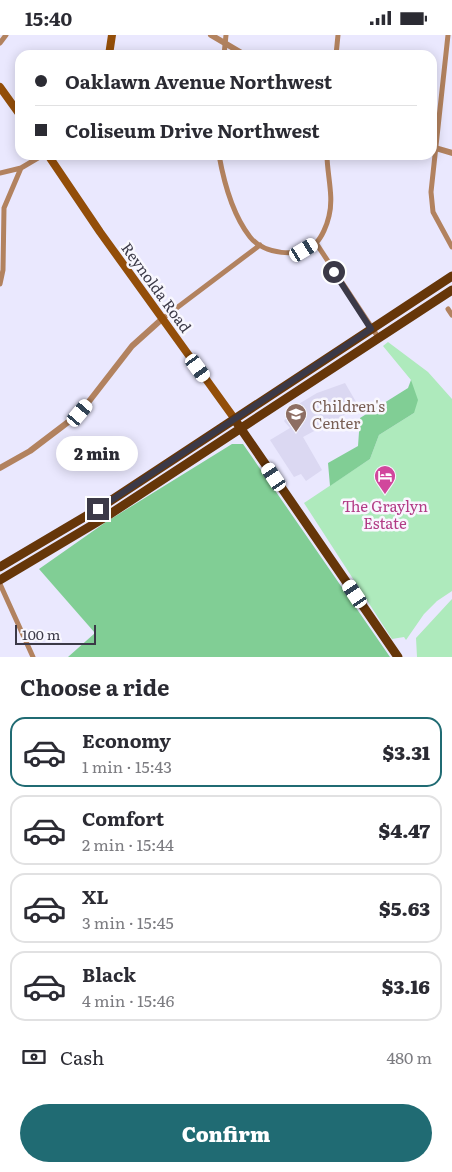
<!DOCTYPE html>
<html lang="en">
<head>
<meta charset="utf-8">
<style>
  body { margin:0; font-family:Literata,serif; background:#f2f2f3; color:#2b2b33; height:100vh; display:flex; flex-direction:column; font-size:19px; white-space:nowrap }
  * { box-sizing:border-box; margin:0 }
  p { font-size:16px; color:#7c7c81 }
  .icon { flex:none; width:28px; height:28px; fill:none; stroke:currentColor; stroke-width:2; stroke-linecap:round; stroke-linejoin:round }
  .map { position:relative; height:622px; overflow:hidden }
  .panel { display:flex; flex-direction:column; background:#fff; flex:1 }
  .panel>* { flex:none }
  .banner { position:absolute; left:15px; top:15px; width:422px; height:110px; border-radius:15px; box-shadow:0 2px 12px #0003; display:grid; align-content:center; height:110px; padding:0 20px; background:#fff }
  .scale { position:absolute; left:15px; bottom:12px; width:81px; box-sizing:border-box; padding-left:5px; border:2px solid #3b3947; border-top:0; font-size:14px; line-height:18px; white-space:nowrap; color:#3b3947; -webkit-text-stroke:4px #f8f7fe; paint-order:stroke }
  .end { position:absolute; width:22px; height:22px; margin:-11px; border:6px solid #3b3947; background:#fff; box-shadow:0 0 0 2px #fff }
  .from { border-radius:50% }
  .bubble { position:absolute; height:35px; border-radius:18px; background:#fff; box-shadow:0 2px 12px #0003; font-size:16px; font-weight:800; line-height:35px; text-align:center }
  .car { position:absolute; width:15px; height:30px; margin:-15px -8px; border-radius:6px; box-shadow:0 0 4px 1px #0007; background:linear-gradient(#fff 24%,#345 0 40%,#fff 0 76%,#345 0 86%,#fff 0) }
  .banner b { display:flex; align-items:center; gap:18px; height:48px; font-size:19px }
  .banner b+b { border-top:1px solid #e1e1e2 }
  .banner i { width:12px; height:12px; background:#2b2b33 }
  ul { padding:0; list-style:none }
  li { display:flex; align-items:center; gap:15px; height:70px; margin:0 10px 8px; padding:0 10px; border:2px solid #e1e1e2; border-radius:15px }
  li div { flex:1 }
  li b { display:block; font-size:19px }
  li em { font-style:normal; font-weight:800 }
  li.on { border-color:#206b73 }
  li>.icon { width:45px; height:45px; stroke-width:1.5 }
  h2 { padding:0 20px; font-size:22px; line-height:60px }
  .pay { display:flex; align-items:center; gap:12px; height:55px; padding:0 20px; font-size:19px }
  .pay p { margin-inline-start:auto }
  .primary-button { display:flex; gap:10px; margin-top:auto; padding:10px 20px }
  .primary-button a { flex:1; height:58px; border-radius:30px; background:#206b73; color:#fff; font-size:20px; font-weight:800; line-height:58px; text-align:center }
  .status { display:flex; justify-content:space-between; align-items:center; height:35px; padding:0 25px; background:#fff; direction:ltr }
  .status svg { height:14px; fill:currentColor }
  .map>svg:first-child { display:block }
  .built { fill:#dbd8f2 }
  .green { fill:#aeeabc }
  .forest { fill:#81ce95 }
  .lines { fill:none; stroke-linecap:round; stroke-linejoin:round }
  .minor { stroke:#b2825f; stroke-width:5 }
  .tertiary { stroke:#b2825f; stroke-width:6 }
  .secondary { stroke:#934e09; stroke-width:8 }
  .primary { stroke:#663609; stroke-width:9 }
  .route { stroke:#3b3947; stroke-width:6 }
  .labels { text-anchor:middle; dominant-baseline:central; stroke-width:5; stroke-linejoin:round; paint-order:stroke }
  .street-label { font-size:15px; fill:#3b3947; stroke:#f8f7fe }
  .education-label { font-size:15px; fill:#785e54; stroke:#f8f7fe; text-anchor:start }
  .hotel-label { font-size:15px; fill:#b23c85; stroke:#f8f7fe }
</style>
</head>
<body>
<div class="status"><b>15:40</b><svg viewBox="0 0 49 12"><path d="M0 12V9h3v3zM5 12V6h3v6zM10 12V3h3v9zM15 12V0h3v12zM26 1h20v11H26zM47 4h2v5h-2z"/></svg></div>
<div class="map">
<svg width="452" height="622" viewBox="0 0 452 622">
  <rect width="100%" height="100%" fill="#eae8fe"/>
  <!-- built -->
  <path class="built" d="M 345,348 L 359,372 L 303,402 L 322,435 L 306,446 L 301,439 L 294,442 L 270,405 L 290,393 L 284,386 L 297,370 L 317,358 Z"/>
  <!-- green -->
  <path class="green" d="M 388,307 L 428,337 L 452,364 L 452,556 L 437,566 L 424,579 L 406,605 L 404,602 L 392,604 L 304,468 L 370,424 L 379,400 L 414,378 L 411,345 L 383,311 Z
    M 452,564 L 452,622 L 417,622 L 416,603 Z"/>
  <!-- forest -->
  <path class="forest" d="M 411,345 L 418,365 L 414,378 L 379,400 L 370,424 L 330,451 L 328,428 L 358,411 L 360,383 L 408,353 Z
    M 232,409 L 243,409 L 390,622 L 68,622 L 95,598 L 39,534 L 106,487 Z"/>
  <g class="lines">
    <!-- minor -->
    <path class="minor" d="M 448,0 L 431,157 L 433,177 L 452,212
      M 0,8 L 6,0
      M 224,20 L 226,0
      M 336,20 L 338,0
      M 219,120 C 224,148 232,179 250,202 C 263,219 299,224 316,208 C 322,202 327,190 329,181 C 334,162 327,139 327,120
      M 0,138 L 21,133 L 43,120
      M 316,208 L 378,302
      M 0,249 L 3,235 L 4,173 L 21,133
      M 448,274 L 452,280
      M 162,284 L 260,210
      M 0,549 L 33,622"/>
    <!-- tertiary -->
    <path class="tertiary" d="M 211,0 L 245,20
      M 432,112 L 452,118
      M 0,433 L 30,416 L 80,378 L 132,311 L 162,284"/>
    <!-- secondary -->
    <path class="secondary" d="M 109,20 L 112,0
      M 0,52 L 20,80
      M 48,120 L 100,197 L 234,383"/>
    <!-- primary -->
    <path class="primary" d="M 237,388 L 398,622
      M 0,532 L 98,474 L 452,241
      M 0,545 L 104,483 L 452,255"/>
  </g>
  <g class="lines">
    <!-- route -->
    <path class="route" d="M 98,474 L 371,294 L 334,237"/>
  </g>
  <!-- icons -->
  <defs>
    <g id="school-pin" transform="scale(1.125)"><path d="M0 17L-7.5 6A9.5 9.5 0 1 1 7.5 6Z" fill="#8d6e63" stroke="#f8f7fe"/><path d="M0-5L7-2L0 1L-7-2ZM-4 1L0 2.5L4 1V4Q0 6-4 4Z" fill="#fff"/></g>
    <g id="hotel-pin" transform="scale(1.125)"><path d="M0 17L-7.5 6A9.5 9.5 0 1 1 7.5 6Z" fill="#d1479c" stroke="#f8f7fe"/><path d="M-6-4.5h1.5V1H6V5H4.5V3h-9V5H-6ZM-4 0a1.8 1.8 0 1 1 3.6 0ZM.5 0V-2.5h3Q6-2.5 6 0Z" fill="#fff"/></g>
  </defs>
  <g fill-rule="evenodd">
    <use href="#school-pin" x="296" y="379"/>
    <use href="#hotel-pin" x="385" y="441"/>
  </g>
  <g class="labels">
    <!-- street labels -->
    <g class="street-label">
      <text transform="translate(157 252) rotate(54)">Reynolda Road</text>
    </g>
    <!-- education labels -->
    <g class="education-label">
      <text x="312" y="370">Children's<tspan x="312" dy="17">Center</tspan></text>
    </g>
    <!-- hotel labels -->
    <g class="hotel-label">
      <text x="385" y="470">The Graylyn<tspan x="385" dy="17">Estate</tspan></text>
    </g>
  </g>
</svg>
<div class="scale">100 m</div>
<i class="end from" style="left:334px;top:237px"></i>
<i class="end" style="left:98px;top:474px"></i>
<div class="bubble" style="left:56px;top:401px;width:82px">2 min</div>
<i class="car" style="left:304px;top:215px;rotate:59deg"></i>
<i class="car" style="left:198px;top:333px;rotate:144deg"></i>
<i class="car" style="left:80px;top:378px;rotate:40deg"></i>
<i class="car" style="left:274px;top:442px;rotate:326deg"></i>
<i class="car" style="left:355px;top:559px;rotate:326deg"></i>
<div class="banner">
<b><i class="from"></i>Oaklawn Avenue Northwest</b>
<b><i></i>Coliseum Drive Northwest</b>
</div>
</div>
<section class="panel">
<h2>Choose a ride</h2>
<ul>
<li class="on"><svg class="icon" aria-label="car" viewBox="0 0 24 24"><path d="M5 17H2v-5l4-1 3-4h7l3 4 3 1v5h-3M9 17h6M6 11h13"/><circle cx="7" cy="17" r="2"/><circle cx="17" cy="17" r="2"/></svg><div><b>Economy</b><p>1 min · 15:43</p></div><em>$3.31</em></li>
<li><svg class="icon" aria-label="car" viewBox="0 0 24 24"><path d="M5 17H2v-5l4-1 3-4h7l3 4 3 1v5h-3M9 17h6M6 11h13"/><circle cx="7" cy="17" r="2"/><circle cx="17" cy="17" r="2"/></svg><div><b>Comfort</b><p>2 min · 15:44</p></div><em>$4.47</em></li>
<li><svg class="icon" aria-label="car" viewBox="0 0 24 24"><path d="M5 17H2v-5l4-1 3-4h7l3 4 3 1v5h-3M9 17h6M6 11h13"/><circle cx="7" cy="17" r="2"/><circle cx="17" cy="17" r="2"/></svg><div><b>XL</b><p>3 min · 15:45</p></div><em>$5.63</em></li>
<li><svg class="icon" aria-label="car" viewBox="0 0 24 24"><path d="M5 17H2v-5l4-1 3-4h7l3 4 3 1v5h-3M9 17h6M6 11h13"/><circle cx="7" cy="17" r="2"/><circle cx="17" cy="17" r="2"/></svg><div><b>Black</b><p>4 min · 15:46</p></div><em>$3.16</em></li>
</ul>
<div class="pay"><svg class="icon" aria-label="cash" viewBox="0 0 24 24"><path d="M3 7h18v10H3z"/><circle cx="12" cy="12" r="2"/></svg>Cash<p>480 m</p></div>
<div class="primary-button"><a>Confirm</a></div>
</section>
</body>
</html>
